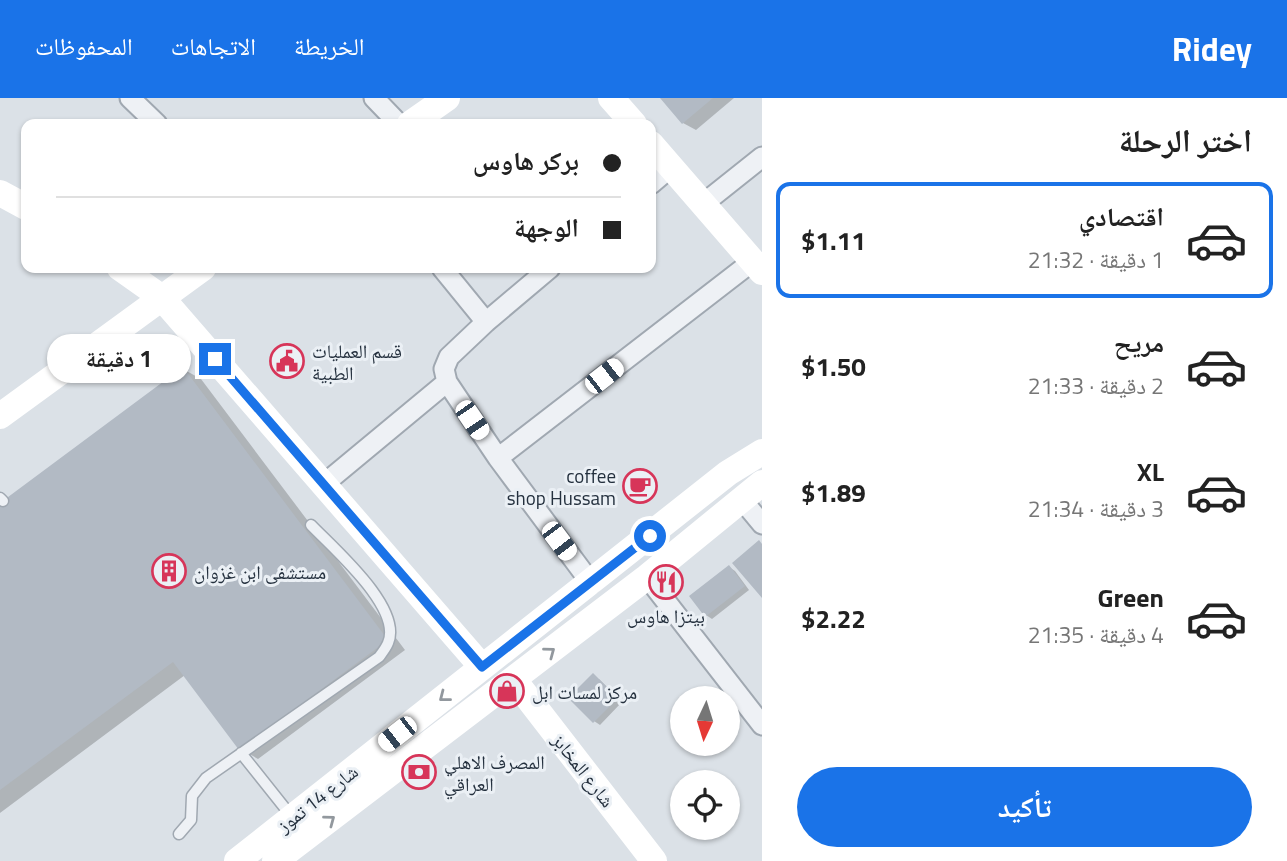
<!DOCTYPE html>
<html lang="ar">
<head>
<meta charset="utf-8">
<style>
  body { margin:0; font-family:"Titillium Web","Noto Naskh Arabic",sans-serif; background:#f2f2f2; color:#222; direction:rtl; height:100vh; display:flex; flex-direction:column; font-size:26px; white-space:nowrap }
  * { box-sizing:border-box; margin:0 }
  p { font-size:23px; color:#767676 }
  .icon { flex:none; width:38px; height:38px; fill:none; stroke:currentColor; stroke-width:2; stroke-linecap:round; stroke-linejoin:round }
  .map { position:relative; flex:1; overflow:hidden; direction:ltr }
  .panel { display:flex; flex-direction:column; background:#fff; width:525px }
  .panel>* { flex:none }
  .guide { position:absolute; left:21px; top:21px; width:635px; height:154px; border-radius:14px; box-shadow:0 2px 5px #0004; direction:rtl; display:grid; align-content:center; height:154px; padding:0 35px; background:#fff }
  .needle { width:46px; rotate:184deg }
  .tools { position:absolute; left:670px; top:588px; display:grid; gap:14px }
  .tools a { display:grid; place-items:center; width:70px; height:70px; border-radius:50%; background:#fff; box-shadow:0 2px 5px #0004; font-size:35px }
  .end { position:absolute; width:32px; height:32px; margin:-16px; border:9px solid #1a73e8; background:#fff; box-shadow:0 0 0 4px #fff }
  .from { border-radius:50% }
  .bubble { position:absolute; height:49px; border-radius:24px; background:#fff; box-shadow:0 2px 5px #0004; font-size:23px; font-weight:700; line-height:49px; text-align:center; direction:rtl }
  .car { position:absolute; width:21px; height:42px; margin:-21px -10px; border-radius:9px; box-shadow:0 0 5px 2px #0007; background:linear-gradient(#fff 24%,#345 0 40%,#fff 0 76%,#345 0 86%,#fff 0) }
  .guide b { display:flex; align-items:center; gap:24px; height:66px; font-size:26px }
  .guide b+b { border-top:2px solid #e0e0e0 }
  .guide i { width:18px; height:18px; background:#222 }
  ul { padding:0; list-style:none }
  li { display:flex; align-items:center; gap:21px; height:116px; margin:0 14px 10px; padding:0 21px; border:4px solid transparent; border-radius:14px }
  li div { flex:1 }
  li b { display:block; font-size:26px }
  li em { font-style:normal; font-weight:700 }
  li.current { border-color:#1a73e8 }
  li>.icon { width:63px; height:63px; stroke-width:1.5 }
  h2 { padding:0 35px; font-size:32px; line-height:84px }
  .cta { display:flex; gap:14px; margin-top:auto; padding:14px 35px }
  .cta a { flex:1; height:80px; border-radius:42px; background:#1a73e8; color:#fff; font-size:28px; font-weight:700; line-height:80px; text-align:center }
  header { display:flex; align-items:center; gap:42px; box-sizing:border-box; height:98px; padding:0 35px; background:#1a73e8; color:#fff }
  header strong { font-size:33px }
  nav { display:flex; gap:38px; margin-inline-start:auto; font-size:24px }
  main { display:flex; flex:1; min-height:0 }
  .map>svg:first-child { display:block }
  .shadow { fill:#0003 }
  .building { fill:#b2bac4 }
  .lines { fill:none; stroke-linecap:round; stroke-linejoin:round }
  .lane-casing { stroke:#a0a8b1; stroke-width:13 }
  .street-casing { stroke:#a0a8b1; stroke-width:23 }
  .lane { stroke:#eef1f5; stroke-width:10 }
  .street { stroke:#eef1f5; stroke-width:19 }
  .secondary { stroke:#fff; stroke-width:26 }
  .oneway { stroke:#92989e }
  .route { stroke:#1a73e8; stroke-width:9 }
  .labels { text-anchor:middle; dominant-baseline:central; stroke-width:6; stroke-linejoin:round; paint-order:stroke }
  .poi-label { font-size:19px; fill:#24303e; stroke:#ebf0f5; text-anchor:start }
  .street-label { font-size:19px; fill:#24303e; stroke:#ebf0f5 }
</style>
</head>
<body>
<header>
<strong>Ridey</strong>
<nav><a>الخريطة</a><a>الاتجاهات</a><a>المحفوظات</a></nav>
</header>
<main>
<section class="panel">
<h2>اختر الرحلة</h2>
<ul>
<li class="current"><svg class="icon" aria-label="car" viewBox="0 0 24 24"><path d="M5 17H2v-5l4-1 3-4h7l3 4 3 1v5h-3M9 17h6M6 11h13"/><circle cx="7" cy="17" r="2"/><circle cx="17" cy="17" r="2"/></svg><div><b>اقتصادي</b><p>1 دقيقة · 21:32</p></div><em>$1.11</em></li>
<li><svg class="icon" aria-label="car" viewBox="0 0 24 24"><path d="M5 17H2v-5l4-1 3-4h7l3 4 3 1v5h-3M9 17h6M6 11h13"/><circle cx="7" cy="17" r="2"/><circle cx="17" cy="17" r="2"/></svg><div><b>مريح</b><p>2 دقيقة · 21:33</p></div><em>$1.50</em></li>
<li><svg class="icon" aria-label="car" viewBox="0 0 24 24"><path d="M5 17H2v-5l4-1 3-4h7l3 4 3 1v5h-3M9 17h6M6 11h13"/><circle cx="7" cy="17" r="2"/><circle cx="17" cy="17" r="2"/></svg><div><b>XL</b><p>3 دقيقة · 21:34</p></div><em>$1.89</em></li>
<li><svg class="icon" aria-label="car" viewBox="0 0 24 24"><path d="M5 17H2v-5l4-1 3-4h7l3 4 3 1v5h-3M9 17h6M6 11h13"/><circle cx="7" cy="17" r="2"/><circle cx="17" cy="17" r="2"/></svg><div><b>Green</b><p>4 دقيقة · 21:35</p></div><em>$2.22</em></li>
</ul>
<div class="cta"><a>تأكيد</a></div>
</section>
<div class="map">
<svg width="762" height="763" viewBox="0 0 762 763">
  <rect width="100%" height="100%" fill="#dbe1e7"/>
  <!-- shadow -->
  <path class="shadow" d="M 662,0 L 734,0 L 696,32 L 683,25 Z
    M 183,271 L 201,281 L 405,552 L 258,661 L 241,651 L 185,577 L 0,715 L 0,408 Z
    M 729,469 L 735,473 L 749,492 L 712,521 L 706,517 Z
    M 599,581 L 622,604 L 600,627 L 594,623 Z"/>
  <!-- building -->
  <path class="building" d="M 660,0 L 713,0 L 682,26 Z
    M 183,269 L 388,542 L 239,652 L 173,564 L 0,692 L 0,405 Z
    M 759,442 L 762,446 L 762,500 L 732,465 Z
    M 729,467 L 745,488 L 705,519 L 689,498 Z
    M 593,575 L 618,600 L 593,625 L 568,600 Z"/>
  <g class="lines">
    <!-- lane casing -->
    <g class="lane-casing">
      <path id="lane" d="M 0,400 L 3,403
        M 241,655 L 292,719
        M 179,736 L 191,722 L 192,698 L 206,680 L 379,559 C 382,555 386,550 388,545 C 403,510 334,451 311,427"/>
    </g>
    <!-- street casing -->
    <g class="street-casing">
      <path id="street" d="M 130,0 L 157,26
        M 374,0 L 399,26
        M 651,86 L 671,69
        M 703,106 L 762,59
        M 442,170 L 486,224
        M 550,170 L 486,224 L 449,259 L 444,271 L 447,284 L 498,360 L 591,485
        M 498,360 L 753,163
        M 324,386 L 447,284
        M 743,403 L 762,426
        M 647,479 L 762,627"/>
    </g>
    <!-- lane -->
    <use href="#lane" class="lane"/>
    <!-- street -->
    <use href="#street" class="street"/>
    <!-- secondary -->
    <path class="secondary" d="M 611,0 L 634,26
      M 410,26 L 447,0
      M 651,46 L 762,174
      M 0,95 L 26,109
      M 120,170 L 161,199 L 482,569
      M 0,318 L 203,170
      M 514,582 L 654,763
      M 237,763 L 728,375 L 762,354
      M 275,763 L 647,479 L 762,385"/>
  </g>
  <!-- one-way arrows -->
  <defs><path id="oneway-chevron" d="M-2-3.5L2.5 0L-2 3.5" fill="none" stroke-width="1.6" stroke-linecap="round" stroke-linejoin="round" transform="scale(1.75)"/></defs>
  <g class="oneway">
    <use href="#oneway-chevron" transform="translate(550 554) rotate(-37)"/>
    <use href="#oneway-chevron" transform="translate(444 599) rotate(142)"/>
    <use href="#oneway-chevron" transform="translate(330 722) rotate(-37)"/>
  </g>
  <g class="lines">
    <!-- route -->
    <path class="route" d="M 215,261 L 482,569 L 650,438"/>
  </g>
  <!-- icons -->
  <defs>
    <g id="civic-ring" transform="scale(1.75)"><circle r="9.5" fill="#ebf0f5" stroke="#d73559" stroke-width="1.5"/><path d="M-.6-6.5H3V-4.5H.6V-3L4-1V1h2V6H-6V1h2V-1L-.6-3ZM-1.2 2.5V6h2.4V2.5Z" fill="#d73559"/></g>
    <g id="cafe-ring" transform="scale(1.75)"><circle r="9.5" fill="#ebf0f5" stroke="#d73559" stroke-width="1.5"/><path d="M-5.5-4.5H6V0H3Q3 3.5 0 3.5H-2.5Q-5.5 3.5-5.5 0ZM3-3.2v2h1.7v-2ZM-6 4.5H4V6H-6Z" fill="#d73559"/></g>
    <g id="building-ring" transform="scale(1.75)"><circle r="9.5" fill="#ebf0f5" stroke="#d73559" stroke-width="1.5"/><path d="M-4-6H4V6H1V3H-1V6H-4ZM-2.5-4.3h1.7v1.8h-1.7ZM.8-4.3h1.7v1.8H.8ZM-2.5-1h1.7V.8h-1.7ZM.8-1h1.7V.8H.8Z" fill="#d73559"/></g>
    <g id="restaurant-ring" transform="scale(1.75)"><circle r="9.5" fill="#ebf0f5" stroke="#d73559" stroke-width="1.5"/><path d="M-5-6h1v4h1v-4h1v4h1v-4h1v5L-1.5 .5V6h-2V.5L-5-1ZM5-6V6H3V1.5H1.5Q1.5-4 5-6Z" fill="#d73559"/></g>
    <g id="shop-ring" transform="scale(1.75)"><circle r="9.5" fill="#ebf0f5" stroke="#d73559" stroke-width="1.5"/><path d="M-5-2.5h2.3a2.7 3.5 0 0 1 5.4 0H5L5.5 6h-11ZM-1.5-2.5h3a1.5 2.3 0 0 0-3 0Z" fill="#d73559"/></g>
    <g id="bank-ring" transform="scale(1.75)"><circle r="9.5" fill="#ebf0f5" stroke="#d73559" stroke-width="1.5"/><path d="M-6-4H6V4H-6ZM0-2.3a2.3 2.3 0 1 0 0 4.6a2.3 2.3 0 1 0 0-4.6Z" fill="#d73559"/></g>
  </defs>
  <g fill-rule="evenodd">
    <use href="#civic-ring" x="287" y="263"/>
    <use href="#cafe-ring" x="640" y="388"/>
    <use href="#building-ring" x="169" y="473"/>
    <use href="#restaurant-ring" x="666" y="484"/>
    <use href="#shop-ring" x="507" y="593"/>
    <use href="#bank-ring" x="419" y="674"/>
  </g>
  <g class="labels">
    <!-- poi labels -->
    <g class="poi-label">
      <text x="312" y="252">قسم العمليات<tspan x="312" dy="22">الطبية</tspan></text>
      <text x="616" y="377" text-anchor="end">coffee<tspan x="616" dy="22">shop Hussam</tspan></text>
      <text x="194" y="473">مستشفى ابن غزوان</text>
      <text x="666" y="517" text-anchor="middle">بيتزا هاوس</text>
      <text x="532" y="593">مركز لمسات ابل</text>
      <text x="444" y="663">المصرف الاهلي<tspan x="444" dy="22">العراقي</tspan></text>
    </g>
    <!-- street labels -->
    <g class="street-label">
      <text transform="translate(584 672) rotate(52)">شارع المخابز</text>
      <text transform="translate(317 700) rotate(-38)">شارع 14 تموز</text>
    </g>
  </g>
</svg>
<div class="tools">
<a><svg class="needle" viewBox="-14 -14 28 28"><path d="M0-13l5 13h-10z" fill="#e53935"/><path d="M0 13l5-13h-10z" fill="#767676"/></svg></a>
<a><svg class="icon" aria-label="locate" viewBox="0 0 24 24"><circle cx="12" cy="12" r="6"/><path d="M12 2v4M12 18v4M2 12h4M18 12h4"/></svg></a>
</div>
<i class="end from" style="left:650px;top:438px"></i>
<i class="end" style="left:215px;top:261px"></i>
<div class="bubble" style="left:47px;top:236px;width:144px">1 دقيقة</div>
<i class="car" style="left:604px;top:278px;rotate:52deg"></i>
<i class="car" style="left:472px;top:322px;rotate:146deg"></i>
<i class="car" style="left:559px;top:443px;rotate:143deg"></i>
<i class="car" style="left:397px;top:636px;rotate:232deg"></i>
<div class="guide">
<b><i class="from"></i>بركر هاوس</b>
<b><i></i>الوجهة</b>
</div>
</div>
</main>
</body>
</html>
